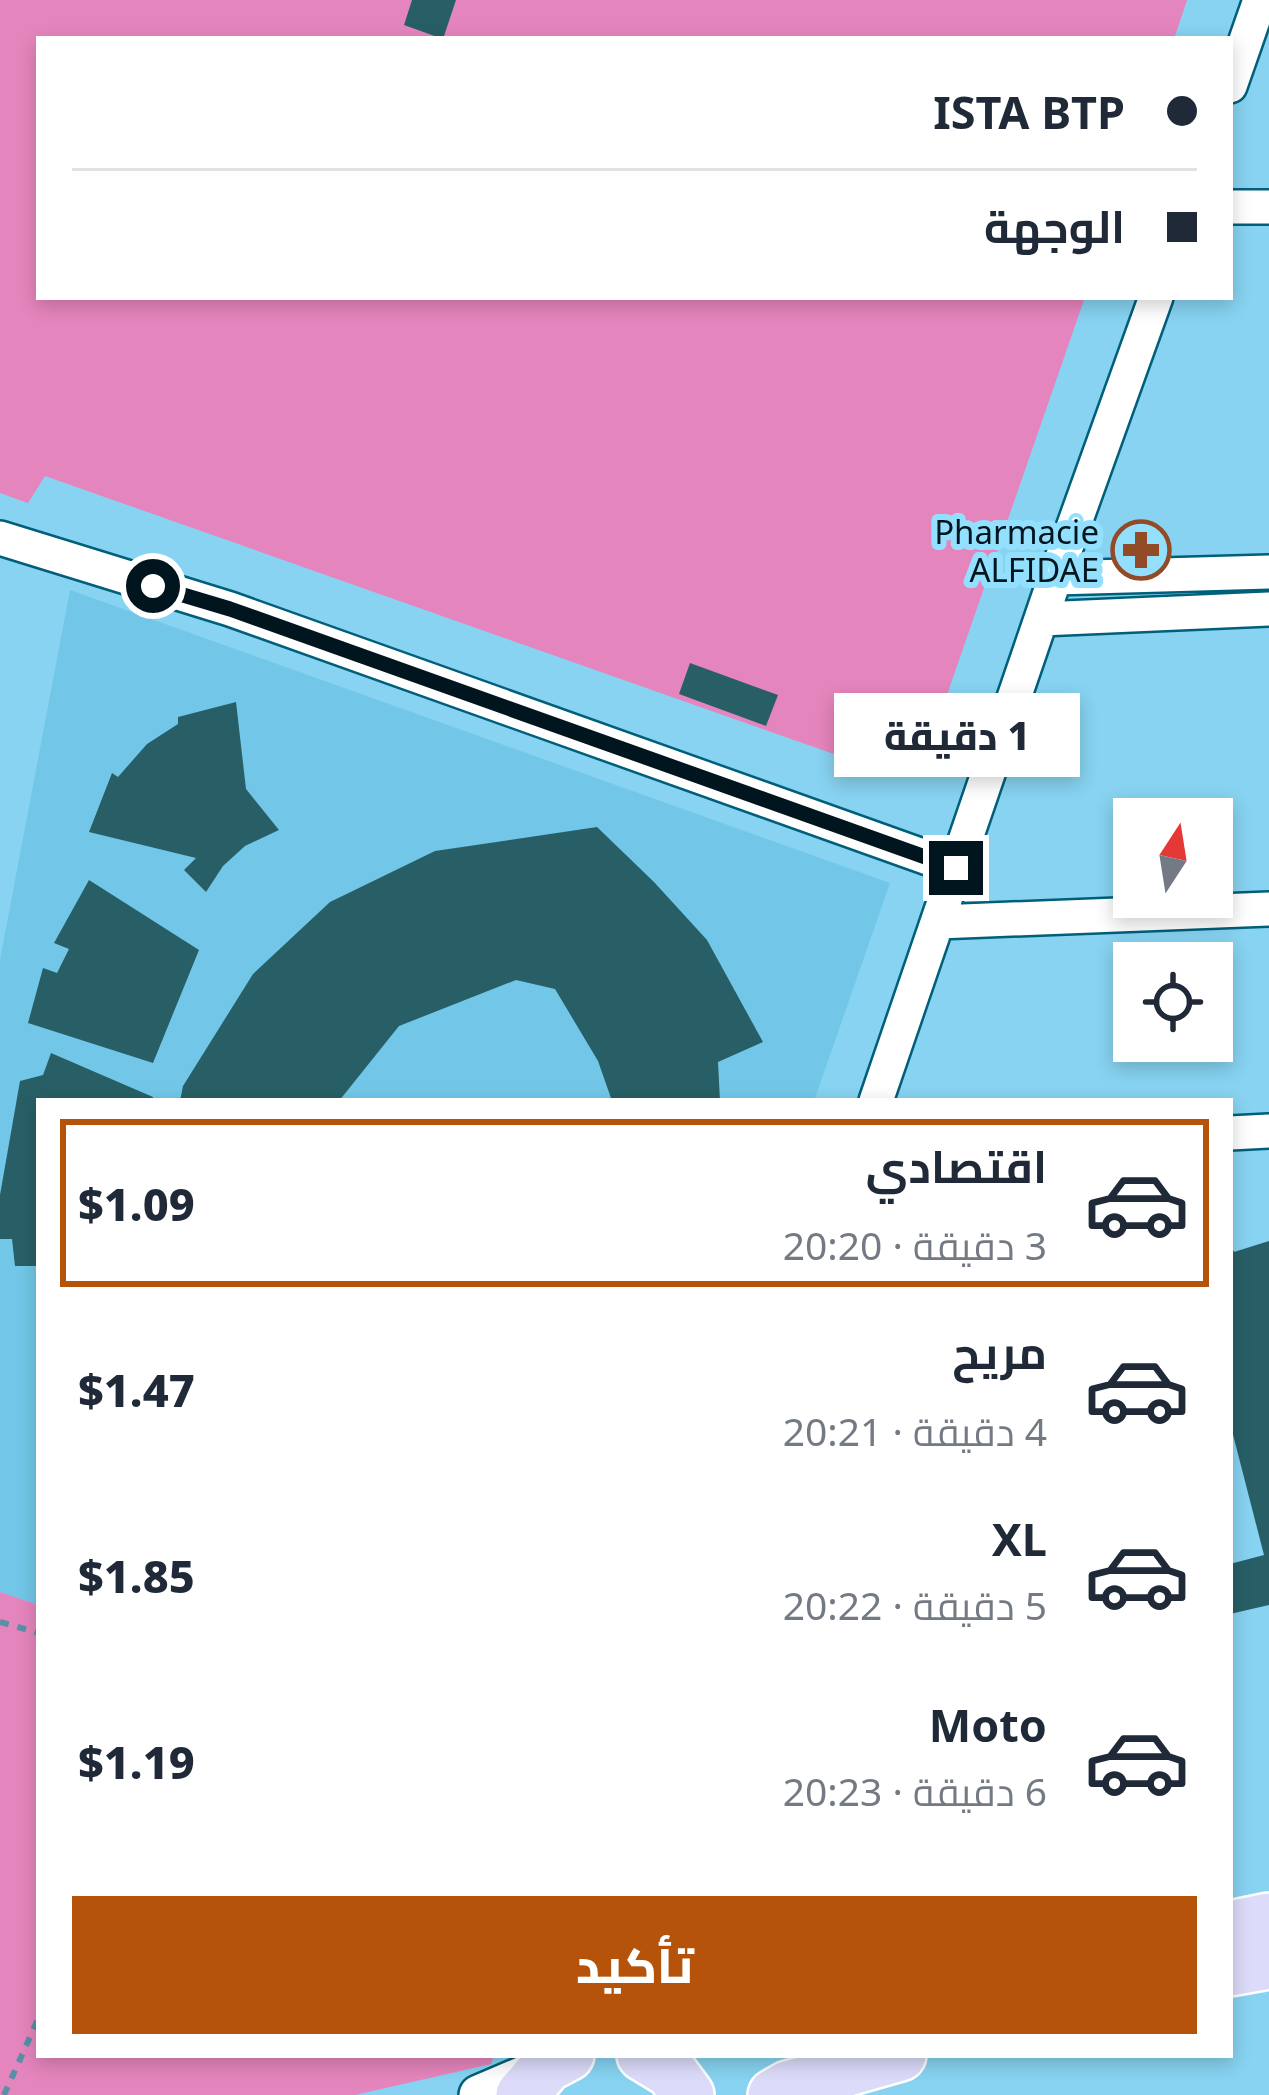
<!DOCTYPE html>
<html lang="ar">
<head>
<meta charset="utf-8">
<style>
  body { margin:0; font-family:"Noto Sans",Cairo,sans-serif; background:#f6f6f7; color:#1f2937; direction:rtl; height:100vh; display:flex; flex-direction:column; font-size:45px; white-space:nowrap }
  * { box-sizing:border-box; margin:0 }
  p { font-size:39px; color:#747a83 }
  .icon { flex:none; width:66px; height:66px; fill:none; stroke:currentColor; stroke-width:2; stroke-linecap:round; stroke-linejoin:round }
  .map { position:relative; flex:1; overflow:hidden; direction:ltr }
  .sheet { position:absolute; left:36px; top:1098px; width:1197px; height:960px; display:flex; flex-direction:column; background:#fff; border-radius:0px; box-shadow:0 6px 18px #0003; direction:rtl }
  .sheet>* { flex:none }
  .hud { position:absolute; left:36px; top:36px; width:1197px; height:264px; border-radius:0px; box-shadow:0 6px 18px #0003; direction:rtl; display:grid; align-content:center; height:264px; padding:0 36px; background:#fff }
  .needle { width:78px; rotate:12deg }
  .fabs { position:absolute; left:1113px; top:798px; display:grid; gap:24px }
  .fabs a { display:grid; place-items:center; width:120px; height:120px; border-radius:0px; background:#fff; box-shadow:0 6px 18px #0003; font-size:60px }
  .end { position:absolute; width:54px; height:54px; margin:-27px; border:15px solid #00151e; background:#fff; box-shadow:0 0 0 6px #fff }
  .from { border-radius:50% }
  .bubble { position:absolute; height:84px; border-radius:0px; background:#fff; box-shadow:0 6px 18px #0003; font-size:39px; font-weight:800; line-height:84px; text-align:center; direction:rtl }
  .hud b { display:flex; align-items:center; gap:42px; height:114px; font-size:45px }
  .hud b+b { border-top:3px solid #e0e1e3 }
  .hud i { width:30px; height:30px; background:#1f2937 }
  ul { padding:21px 0 0; list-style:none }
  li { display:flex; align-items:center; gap:36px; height:168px; margin:0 24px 18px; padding:0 12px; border:6px solid transparent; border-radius:0px }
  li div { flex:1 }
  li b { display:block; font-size:45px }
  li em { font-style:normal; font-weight:800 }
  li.current { border-color:#b45309 }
  li>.icon { width:108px; height:108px; stroke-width:1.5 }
  .button { display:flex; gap:24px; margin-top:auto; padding:24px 36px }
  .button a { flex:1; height:138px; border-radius:0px; background:#b45309; color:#fff; font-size:48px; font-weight:800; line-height:138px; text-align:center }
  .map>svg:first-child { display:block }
  .built { fill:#72c7e8 }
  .green { fill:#e585bd }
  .building { fill:#285f66 }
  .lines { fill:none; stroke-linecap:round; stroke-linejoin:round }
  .minor-casing { stroke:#005f79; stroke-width:38 }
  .tertiary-casing { stroke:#005f79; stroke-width:44 }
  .primary-casing { stroke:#fff; stroke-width:56 }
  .path { stroke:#5890a7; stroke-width:6; stroke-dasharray:9 9; stroke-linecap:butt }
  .minor { stroke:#fff; stroke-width:33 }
  .tertiary { stroke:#fff; stroke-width:39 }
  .primary { stroke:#dcdbfa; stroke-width:51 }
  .route { stroke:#00151e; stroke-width:15 }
  .labels { text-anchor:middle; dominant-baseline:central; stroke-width:12; stroke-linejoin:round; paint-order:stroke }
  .poi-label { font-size:33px; fill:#00151e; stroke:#93e0fe; text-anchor:end }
</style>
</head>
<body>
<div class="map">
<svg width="1269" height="2095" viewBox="0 0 1269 2095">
  <rect width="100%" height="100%" fill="#87d3f1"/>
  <!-- built -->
  <path class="built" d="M 70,590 L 890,883 L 814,1101 L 39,1101 L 39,1605 L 0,1592 L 0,960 Z"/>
  <!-- green -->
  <path class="green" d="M 0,0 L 1187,0 L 1174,39 L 39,39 L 39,297 L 1085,297 L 940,715 L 920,708 L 855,737 L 848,759 L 45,476 L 28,503 L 0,493 Z
    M 0,1592 L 39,1605 L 39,2055 L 494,2055 L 491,2064 L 355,2095 L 0,2095 Z"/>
  <!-- building -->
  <path class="building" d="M 412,0 L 456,0 L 443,39 L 404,25 Z
    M 690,663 L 778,695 L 766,726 L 679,694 Z
    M 236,702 L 246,789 L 279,830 L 245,846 L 223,866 L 206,892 L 184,870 L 196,858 L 89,832 L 112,773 L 118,777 L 147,744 L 178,724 L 178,717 Z
    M 597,827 L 654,882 L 707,940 L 763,1042 L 718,1062 L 720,1101 L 612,1101 L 598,1061 L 555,989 L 516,980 L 399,1026 L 339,1101 L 180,1101 L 183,1086 L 253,974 L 330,902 L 435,851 Z
    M 89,880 L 199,950 L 153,1063 L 28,1023 L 43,968 L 57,973 L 69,949 L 54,943 Z
    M 51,1053 L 153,1097 L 152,1101 L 39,1101 L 39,1266 L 15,1266 L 12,1239 L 0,1239 L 0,1195 L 20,1081 L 43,1075 Z
    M 1269,1241 L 1269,1605 L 1230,1614 L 1230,1564 L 1264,1555 L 1230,1423 L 1230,1243 L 1234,1252 Z"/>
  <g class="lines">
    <!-- minor casing -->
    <g class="minor-casing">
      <path id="minor" d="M 1230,86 L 1260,0
        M 1230,207 L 1269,207
        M 0,538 L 230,609 L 956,868
        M 1055,578 L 1269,572
        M 1041,619 L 1269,609
        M 938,922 L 1269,909
        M 876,1101 L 1055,578 L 1156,297
        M 1230,1133 L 1269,1131"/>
    </g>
    <!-- tertiary casing -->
    <g class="tertiary-casing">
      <path id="tertiary" d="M 479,2095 L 547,2066"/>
    </g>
    <!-- primary casing -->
    <g class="primary-casing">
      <path id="primary" d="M 1230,1927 L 1269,1919
        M 1230,1970 L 1269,1963
        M 643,2055 L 671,2072 L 688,2095
        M 522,2095 L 547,2066 L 568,2055
        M 774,2095 L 788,2087 L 900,2055"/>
    </g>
    <!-- path -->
    <path class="path" d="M 0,1622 L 39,1633
      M 4,2095 L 39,2017"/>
    <!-- minor -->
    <use href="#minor" class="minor"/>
    <!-- tertiary -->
    <use href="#tertiary" class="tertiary"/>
    <!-- primary -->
    <use href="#primary" class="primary"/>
  </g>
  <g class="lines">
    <!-- route -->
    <path class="route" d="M 153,586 L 230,609 L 956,868"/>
  </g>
  <!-- icons -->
  <defs>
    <g id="pharmacy-ring" transform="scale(3)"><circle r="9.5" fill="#93e0fe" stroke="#924a27" stroke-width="1.5"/><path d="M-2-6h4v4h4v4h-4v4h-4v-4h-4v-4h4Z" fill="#924a27"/></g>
  </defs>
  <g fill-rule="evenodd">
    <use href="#pharmacy-ring" x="1141" y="550"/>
  </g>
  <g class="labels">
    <!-- poi labels -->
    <g class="poi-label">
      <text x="1099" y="531">Pharmacie<tspan x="1099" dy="38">ALFIDAE</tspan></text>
    </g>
  </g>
</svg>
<div class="fabs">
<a><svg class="needle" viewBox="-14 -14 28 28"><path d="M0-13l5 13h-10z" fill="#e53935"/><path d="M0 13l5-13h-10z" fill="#747a83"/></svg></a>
<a><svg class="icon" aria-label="locate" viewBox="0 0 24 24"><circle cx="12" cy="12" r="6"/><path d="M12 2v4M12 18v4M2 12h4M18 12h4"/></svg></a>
</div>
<i class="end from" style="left:153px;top:586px"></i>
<i class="end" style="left:956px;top:868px"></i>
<div class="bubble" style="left:834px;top:693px;width:246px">1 دقيقة</div>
<div class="hud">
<b><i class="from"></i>ISTA BTP</b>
<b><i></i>الوجهة</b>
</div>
<section class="sheet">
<ul>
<li class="current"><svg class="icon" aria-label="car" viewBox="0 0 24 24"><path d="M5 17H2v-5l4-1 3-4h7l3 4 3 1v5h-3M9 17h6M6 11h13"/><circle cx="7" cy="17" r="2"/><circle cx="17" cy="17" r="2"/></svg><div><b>اقتصادي</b><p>3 دقيقة · 20:20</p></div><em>$1.09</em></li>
<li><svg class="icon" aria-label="car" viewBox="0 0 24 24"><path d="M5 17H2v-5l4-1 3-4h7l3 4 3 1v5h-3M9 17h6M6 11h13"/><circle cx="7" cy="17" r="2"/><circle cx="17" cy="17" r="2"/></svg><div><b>مريح</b><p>4 دقيقة · 20:21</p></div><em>$1.47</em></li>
<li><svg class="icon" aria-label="car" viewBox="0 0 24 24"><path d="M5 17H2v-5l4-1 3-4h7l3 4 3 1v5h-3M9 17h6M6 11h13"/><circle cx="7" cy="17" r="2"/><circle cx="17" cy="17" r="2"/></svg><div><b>XL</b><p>5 دقيقة · 20:22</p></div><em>$1.85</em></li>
<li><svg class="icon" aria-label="car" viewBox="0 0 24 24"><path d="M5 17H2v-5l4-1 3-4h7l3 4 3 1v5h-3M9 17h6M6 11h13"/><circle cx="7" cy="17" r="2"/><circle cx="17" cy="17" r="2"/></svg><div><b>Moto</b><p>6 دقيقة · 20:23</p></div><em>$1.19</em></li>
</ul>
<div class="button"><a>تأكيد</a></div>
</section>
</div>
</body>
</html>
